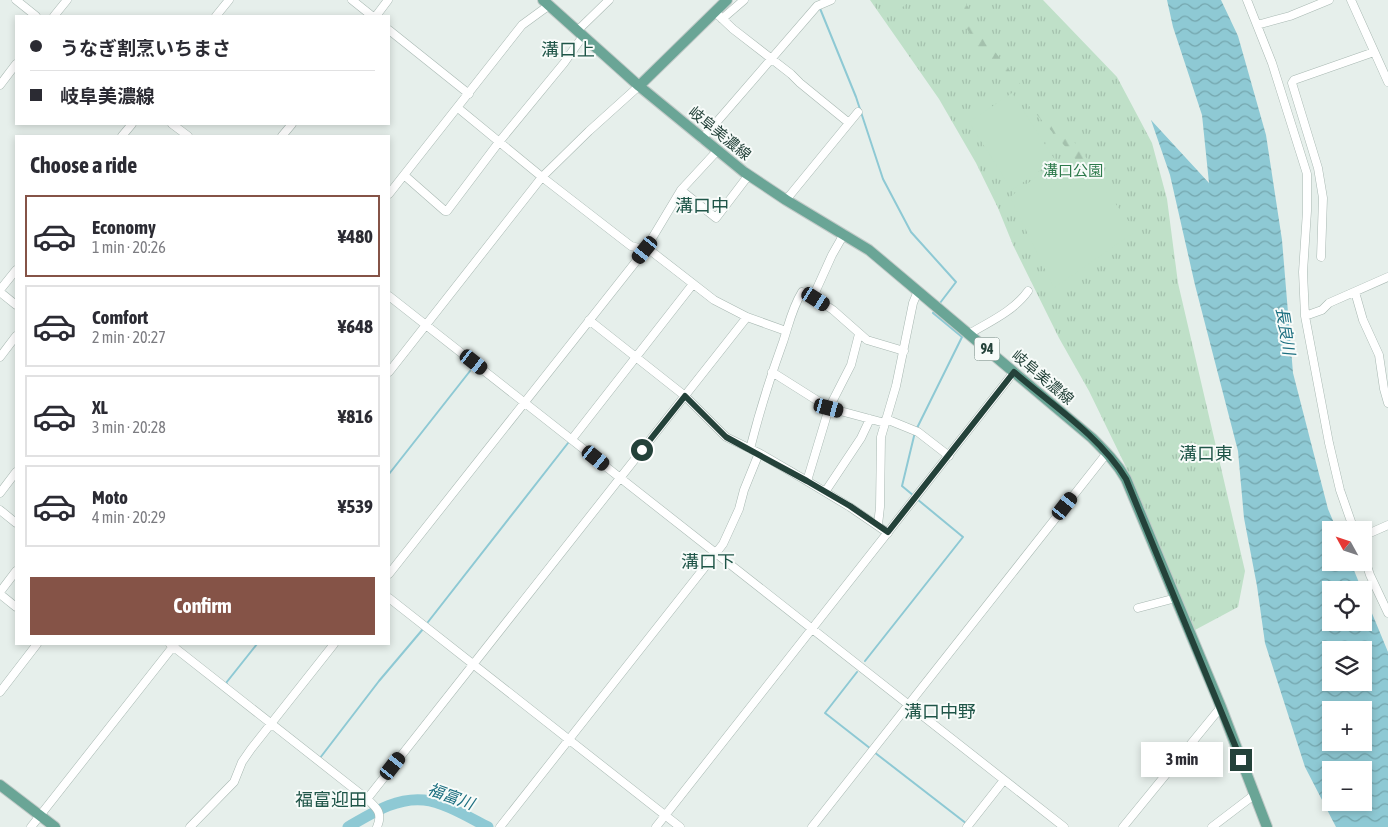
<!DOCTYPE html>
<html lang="en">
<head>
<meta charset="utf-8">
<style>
  body { margin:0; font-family:"Asap Condensed","Noto Sans JP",sans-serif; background:#f7f7f7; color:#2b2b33; height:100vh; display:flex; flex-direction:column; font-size:19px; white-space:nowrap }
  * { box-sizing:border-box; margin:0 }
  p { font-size:16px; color:#7c7c81 }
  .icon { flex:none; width:28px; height:28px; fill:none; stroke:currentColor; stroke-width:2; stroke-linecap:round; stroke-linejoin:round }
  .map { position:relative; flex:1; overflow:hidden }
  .details { position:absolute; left:15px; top:135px; width:375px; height:510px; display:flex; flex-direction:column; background:#fff; border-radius:0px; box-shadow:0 2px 8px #0003 }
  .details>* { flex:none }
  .banner { position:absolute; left:15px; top:15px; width:375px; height:110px; border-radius:0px; box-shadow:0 2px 8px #0003; display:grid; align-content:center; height:110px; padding:0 15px; background:#fff }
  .needle { width:32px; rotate:310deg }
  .tools { position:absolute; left:1322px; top:521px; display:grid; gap:10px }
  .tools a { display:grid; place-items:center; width:50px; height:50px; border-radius:0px; background:#fff; box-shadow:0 2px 8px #0003; font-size:25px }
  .end { position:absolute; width:22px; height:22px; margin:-11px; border:6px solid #24423a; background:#fff; box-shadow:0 0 0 2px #fff }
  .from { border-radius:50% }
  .bubble { position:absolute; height:35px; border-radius:0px; background:#fff; box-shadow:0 2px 8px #0003; font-size:16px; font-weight:700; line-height:35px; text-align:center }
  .car { position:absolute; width:15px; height:30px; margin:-15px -8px; border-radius:6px; box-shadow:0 0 4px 1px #0007; background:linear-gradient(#222 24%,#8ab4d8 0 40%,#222 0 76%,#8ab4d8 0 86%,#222 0) }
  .banner b { display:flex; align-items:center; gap:18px; height:48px; font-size:19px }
  .banner b+b { border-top:1px solid #e1e1e2 }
  .banner i { width:12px; height:12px; background:#2b2b33 }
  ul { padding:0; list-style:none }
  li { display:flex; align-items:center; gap:15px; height:82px; margin:0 10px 8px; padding:0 5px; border:2px solid #e1e1e2; border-radius:0px }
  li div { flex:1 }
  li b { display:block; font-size:19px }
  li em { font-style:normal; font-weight:700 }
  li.on { border-color:#855347 }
  li>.icon { width:45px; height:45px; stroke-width:1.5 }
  h2 { padding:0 15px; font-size:22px; line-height:60px }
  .cta { display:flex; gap:10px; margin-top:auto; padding:10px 15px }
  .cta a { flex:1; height:58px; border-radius:0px; background:#855347; color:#fff; font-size:20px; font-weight:700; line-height:58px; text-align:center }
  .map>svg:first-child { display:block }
  .grass { fill:url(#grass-tufts) }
  .forest { fill:url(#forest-firs) }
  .pitch { fill:#bfe0c8 }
  .water { fill:url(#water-waves); fill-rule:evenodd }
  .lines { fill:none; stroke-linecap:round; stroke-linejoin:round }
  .stream { stroke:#8ec9d4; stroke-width:2 }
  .river { stroke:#8ec9d4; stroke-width:11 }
  .minor-casing { stroke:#a8b8b2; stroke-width:9 }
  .major-casing { stroke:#c2cac8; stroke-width:12 }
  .minor { stroke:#fff; stroke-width:8 }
  .major { stroke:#6aa596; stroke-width:10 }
  .route { stroke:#24423a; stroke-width:6 }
  .labels { text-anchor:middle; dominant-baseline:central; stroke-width:4; stroke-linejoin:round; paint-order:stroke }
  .shield { fill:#f7fbf9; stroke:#637a73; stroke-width:1 }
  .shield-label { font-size:14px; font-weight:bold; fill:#24423a }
  .street-label { font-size:15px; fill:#24423a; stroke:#f7fbf9 }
  .park-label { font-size:15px; fill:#2d7a4b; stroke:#f7fbf9 }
  .water-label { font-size:16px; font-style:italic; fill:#1c6f80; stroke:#f7fbf9 }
  .quarter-label { font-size:18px; fill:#1f5548; stroke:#f7fbf9 }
</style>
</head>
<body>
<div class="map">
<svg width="1388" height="827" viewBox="0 0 1388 827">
  <defs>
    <pattern id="grass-tufts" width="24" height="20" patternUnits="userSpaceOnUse" patternTransform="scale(1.25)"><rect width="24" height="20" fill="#bfe0c8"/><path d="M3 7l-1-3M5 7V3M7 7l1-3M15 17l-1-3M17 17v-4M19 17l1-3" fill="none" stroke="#a4c1ad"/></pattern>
    <pattern id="forest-firs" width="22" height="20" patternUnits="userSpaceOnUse" patternTransform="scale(1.25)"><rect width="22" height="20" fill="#bfe0c8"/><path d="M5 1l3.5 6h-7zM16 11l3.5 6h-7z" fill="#a4c1ad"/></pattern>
    <pattern id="water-waves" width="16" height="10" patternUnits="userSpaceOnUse" patternTransform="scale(1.25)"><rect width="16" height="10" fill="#8ec9d4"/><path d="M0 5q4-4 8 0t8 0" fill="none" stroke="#74a5ad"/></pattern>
  </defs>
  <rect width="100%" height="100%" fill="#e6efeb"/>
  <!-- grass -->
  <path class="grass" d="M 870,0 L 1043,0 L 1117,77 L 1152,143 L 1167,199 L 1178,283 L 1245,571 L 1238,607 L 1195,630 L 1125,465 L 1089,391 L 1059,338 L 1013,245 L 998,208 L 976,163 L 939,99 Z"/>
  <!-- forest -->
  <path class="forest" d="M 949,0 L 964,0 L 991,47 L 1029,95 L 1053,114 L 1103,180 L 1094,186 L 1071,153 L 982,53 Z"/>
  <!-- pitch -->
  <path class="pitch" d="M 880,0 L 912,0 L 890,16 Z
    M 1012,93 L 1055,160 L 1012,190 L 969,122 Z
    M 1057,163 L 1080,163 L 1097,179 L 1136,231 L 1054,288 L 1010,197 L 1049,167 Z"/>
  <!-- water -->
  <path class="water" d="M 1167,0 L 1221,0 L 1238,36 L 1266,135 L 1282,240 L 1293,373 L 1328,509 L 1337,530 L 1331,530 L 1331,562 L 1351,563 L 1362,590 L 1331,590 L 1331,622 L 1364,622 L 1364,594 L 1388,652 L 1388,827 L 1336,827 L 1305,767 L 1265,643 L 1257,586 L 1244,518 L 1238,451 L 1195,285 L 1170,175 L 1151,120 L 1209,183 L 1202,115 L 1173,27 ZM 1331,650 L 1364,650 L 1364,682 L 1331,682 ZM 1331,710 L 1364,710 L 1364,742 L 1331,742 ZM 1331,770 L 1364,770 L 1364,802 L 1331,802 Z"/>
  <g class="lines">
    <!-- stream -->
    <path class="stream" d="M 819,6 L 856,97 L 883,179 L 911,232 L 956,282 L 940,303
      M 917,428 L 962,337 L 933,313 L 934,312
      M 389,474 L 470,371
      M 914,496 L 902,486 L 915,432
      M 428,622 L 568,443
      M 865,661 L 963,537 L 917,499
      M 857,672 L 825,713 L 871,749
      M 227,684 L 226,683 L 257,644
      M 874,752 L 967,824
      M 320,758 L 379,681 L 423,629
      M 381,806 L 382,808"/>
    <!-- river -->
    <path class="river" d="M 348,827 C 371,814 396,797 424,800 C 444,802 470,818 488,827"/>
    <!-- minor casing -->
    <g class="minor-casing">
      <path id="minor" d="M 16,0 L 36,16
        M 352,0 L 372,16
        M 1247,0 L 1272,63 L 1307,174 L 1307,211 L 1303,272 L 1305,316 L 1329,443 L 1340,490 L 1354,530
        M 1351,0 L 1388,82
        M 715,12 L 733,29 L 791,74 L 800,83 L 849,123
        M 54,16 L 67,0
        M 216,16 L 229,0
        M 376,16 L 388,0
        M 722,19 L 744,0
        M 1257,25 L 1290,16 L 1329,0
        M 389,30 L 469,94
        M 577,31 L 609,0
        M 0,85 L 16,64
        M 458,108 L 542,177 L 631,246 L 651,251 L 714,300 L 747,317 L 786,331
        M 172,124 L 188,136
        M 122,136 L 132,124
        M 282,136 L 292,124
        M 702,139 L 817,6 L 831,0
        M 404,175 L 445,211 L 447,211 L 499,142 L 564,63 L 583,36
        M 681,190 L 716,218 L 748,176
        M 389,194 L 522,25 L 548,6
        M 786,200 L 858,112
        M 1321,257 L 1323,198 L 1318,168 L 1292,83 L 1294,80 L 1374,52
        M 0,290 L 16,270
        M 0,292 L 16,305
        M 1355,292 L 1363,320 L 1379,355 L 1384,389 L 1388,403
        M 389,296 L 1064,827
        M 813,297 L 833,310 L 867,340 L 904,351
        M 1305,316 L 1322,310 L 1329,303 L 1388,277
        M 589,320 L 685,396 L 726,437 L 759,453 L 807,481 L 850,507 L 888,533
        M 969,334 C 989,322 1014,311 1028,291
        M 0,357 L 16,336
        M 389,372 L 542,177 L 589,131 L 639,86
        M 772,372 L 829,408 L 885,423
        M 886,419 L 918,432 L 949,456
        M 572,439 L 693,284
        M 750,449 C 759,413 770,378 783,342 C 789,324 792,308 802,292 L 813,297 L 832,255 L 844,234
        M 807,481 L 829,408 L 851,365 L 859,334
        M 825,492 L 861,438 L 870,419
        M 0,493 L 16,472
        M 0,510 L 16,523
        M 878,525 L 880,507 L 881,437 L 896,386 L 913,303 L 918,291
        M 1364,534 L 1370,533 L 1388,525
        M 1364,557 L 1370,575 L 1388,613
        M 389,574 L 645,250 L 681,190 L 717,151
        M 0,592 L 16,571
        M 0,594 L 16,607
        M 389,598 L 680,827
        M 1138,608 L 1176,598
        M 170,644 L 367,799 C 377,808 383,813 377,827
        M 0,692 L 37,644
        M 367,799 L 747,317
        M 31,827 L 175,644
        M 190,827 L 234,782 L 242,762 L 251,749 L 334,644
        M 500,827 L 723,544 L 739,509 L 744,490 L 759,453
        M 656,827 L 1014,372
        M 812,827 L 1107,453
        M 967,827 L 1004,780
        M 1123,827 L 1221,707
        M 1212,827 L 1254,795"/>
    </g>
    <!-- major casing -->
    <g class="major-casing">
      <path id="major" d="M 543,0 L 639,86 L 744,172 L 786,200 L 869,250 L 1092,438 C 1105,451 1117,463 1126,479 L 1221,707 L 1267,827
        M 639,86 L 727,0
        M 0,785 L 55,827"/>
    </g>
    <!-- minor -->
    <use href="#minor" class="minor"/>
    <!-- major -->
    <use href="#major" class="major"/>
  </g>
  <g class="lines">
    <!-- route -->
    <path class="route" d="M 642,450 L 685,396 L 726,437 L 807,481 L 850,506 L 888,532 L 1014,372 C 1051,404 1101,437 1126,479 L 1241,760"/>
  </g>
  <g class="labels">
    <!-- shield labels -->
    <rect class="shield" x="974.5" y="337.5" width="25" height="23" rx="4"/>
    <g class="shield-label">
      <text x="987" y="349">94</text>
    </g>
    <!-- street labels -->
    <g class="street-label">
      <text transform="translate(720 133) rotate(39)">岐阜美濃線</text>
      <text transform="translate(1043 377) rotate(40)">岐阜美濃線</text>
    </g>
    <!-- park labels -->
    <g class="park-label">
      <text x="1073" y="170">溝口公園</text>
    </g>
    <!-- water labels -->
    <g class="water-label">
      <text transform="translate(1286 331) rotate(81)">長良川</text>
      <text transform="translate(451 796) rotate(20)">福富川</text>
    </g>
    <!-- quarter labels -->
    <g class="quarter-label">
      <text x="568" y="49">溝口上</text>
      <text x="702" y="205">溝口中</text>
      <text x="1206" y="453">溝口東</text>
      <text x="708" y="561">溝口下</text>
      <text x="940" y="711">溝口中野</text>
      <text x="331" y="799">福富迎田</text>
    </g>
  </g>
</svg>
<div class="tools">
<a><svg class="needle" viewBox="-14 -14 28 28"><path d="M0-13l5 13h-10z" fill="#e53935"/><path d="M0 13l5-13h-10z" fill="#7c7c81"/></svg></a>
<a><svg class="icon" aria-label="locate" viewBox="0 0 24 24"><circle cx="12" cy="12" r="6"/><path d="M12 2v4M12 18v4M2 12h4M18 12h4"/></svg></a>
<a><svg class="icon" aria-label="layers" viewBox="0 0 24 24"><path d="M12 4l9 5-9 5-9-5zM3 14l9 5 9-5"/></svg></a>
<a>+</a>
<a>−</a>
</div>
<i class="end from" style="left:642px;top:450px"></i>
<i class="end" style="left:1241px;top:760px"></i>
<div class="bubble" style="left:1141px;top:742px;width:82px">3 min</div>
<i class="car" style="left:645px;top:250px;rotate:219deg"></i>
<i class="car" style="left:816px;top:299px;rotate:122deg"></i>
<i class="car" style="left:474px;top:362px;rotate:128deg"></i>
<i class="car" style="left:829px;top:408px;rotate:105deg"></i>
<i class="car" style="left:596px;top:458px;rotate:129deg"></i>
<i class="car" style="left:1065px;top:506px;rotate:38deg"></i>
<i class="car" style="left:393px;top:766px;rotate:38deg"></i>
<div class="banner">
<b><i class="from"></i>うなぎ割烹いちまさ</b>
<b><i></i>岐阜美濃線</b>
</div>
<section class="details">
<h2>Choose a ride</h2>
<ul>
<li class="on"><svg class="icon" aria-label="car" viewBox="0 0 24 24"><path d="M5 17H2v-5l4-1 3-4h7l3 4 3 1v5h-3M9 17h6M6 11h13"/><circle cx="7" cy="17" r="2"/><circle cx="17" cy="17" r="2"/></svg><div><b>Economy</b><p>1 min · 20:26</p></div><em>¥480</em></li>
<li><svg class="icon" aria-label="car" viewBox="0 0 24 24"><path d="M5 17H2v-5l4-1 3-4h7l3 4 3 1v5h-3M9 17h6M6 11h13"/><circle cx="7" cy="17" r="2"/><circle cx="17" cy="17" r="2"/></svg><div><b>Comfort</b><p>2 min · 20:27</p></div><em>¥648</em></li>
<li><svg class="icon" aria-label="car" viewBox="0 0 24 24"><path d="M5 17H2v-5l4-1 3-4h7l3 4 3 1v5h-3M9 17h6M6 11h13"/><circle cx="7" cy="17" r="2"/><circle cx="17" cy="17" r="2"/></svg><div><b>XL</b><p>3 min · 20:28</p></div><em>¥816</em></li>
<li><svg class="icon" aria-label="car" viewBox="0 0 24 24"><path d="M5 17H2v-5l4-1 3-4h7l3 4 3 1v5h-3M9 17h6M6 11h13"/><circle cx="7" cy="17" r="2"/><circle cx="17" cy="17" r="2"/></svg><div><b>Moto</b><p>4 min · 20:29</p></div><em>¥539</em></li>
</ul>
<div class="cta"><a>Confirm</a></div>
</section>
</div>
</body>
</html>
